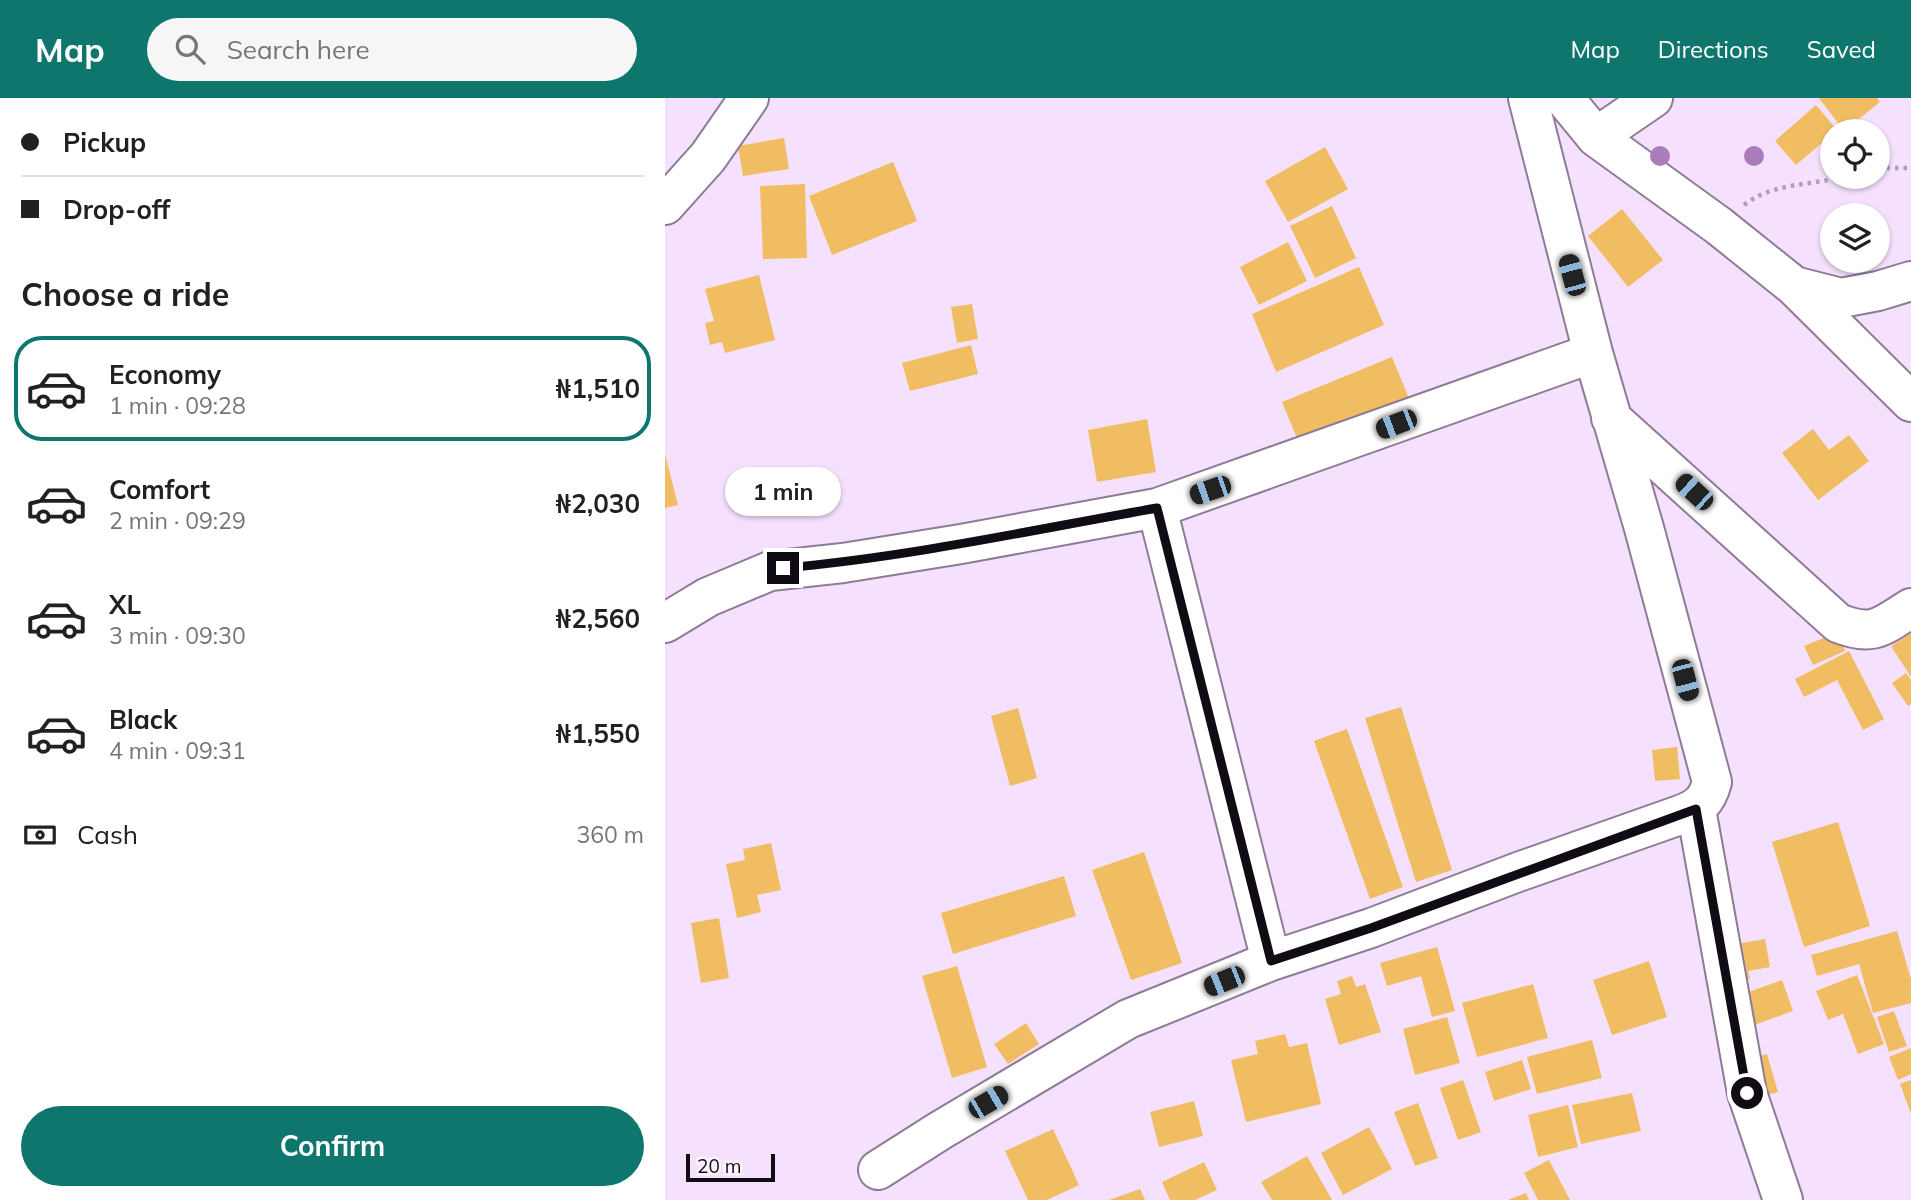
<!DOCTYPE html>
<html lang="en">
<head>
<meta charset="utf-8">
<style>
  body { margin:0; font-family:Mulish,sans-serif; background:#f6f6f6; color:#202124; height:100vh; display:flex; flex-direction:column; font-size:26px; white-space:nowrap }
  * { box-sizing:border-box; margin:0 }
  p { font-size:23px; color:#757577 }
  .icon { flex:none; width:38px; height:38px; fill:none; stroke:currentColor; stroke-width:2; stroke-linecap:round; stroke-linejoin:round }
  .map { position:relative; flex:1; overflow:hidden }
  .panel { display:flex; flex-direction:column; background:#fff; width:665px }
  .panel>* { flex:none }
  .guide { display:grid; align-content:center; height:154px; padding:0 21px; background:#fff }
  .tools { position:absolute; left:1155px; top:21px; display:grid; gap:14px }
  .tools a { display:grid; place-items:center; width:70px; height:70px; border-radius:50%; background:#fff; box-shadow:0 2px 5px #0004; font-size:35px }
  .scale { position:absolute; left:21px; bottom:18px; width:89px; box-sizing:border-box; padding-left:7px; border:4px solid #110b14; border-top:0; font-size:19px; line-height:24px; white-space:nowrap; color:#110b14; -webkit-text-stroke:5px #fbf3fe; paint-order:stroke }
  .end { position:absolute; width:32px; height:32px; margin:-16px; border:9px solid #110b14; background:#fff; box-shadow:0 0 0 4px #fff }
  .from { border-radius:50% }
  .bubble { position:absolute; height:49px; border-radius:24px; background:#fff; box-shadow:0 2px 5px #0004; font-size:23px; font-weight:700; line-height:49px; text-align:center }
  .car { position:absolute; width:21px; height:42px; margin:-21px -10px; border-radius:9px; box-shadow:0 0 5px 2px #0007; background:linear-gradient(#222 24%,#8ab4d8 0 40%,#222 0 76%,#8ab4d8 0 86%,#222 0) }
  .guide b { display:flex; align-items:center; gap:24px; height:66px; font-size:26px }
  .guide b+b { border-top:2px solid #e0e0e0 }
  .guide i { width:18px; height:18px; background:#202124 }
  ul { padding:0; list-style:none }
  li { display:flex; align-items:center; gap:21px; height:105px; margin:0 14px 10px; padding:0 7px; border:4px solid transparent; border-radius:28px }
  li div { flex:1 }
  li b { display:block; font-size:26px }
  li em { font-style:normal; font-weight:700 }
  li.current { border-color:#0f766e }
  li>.icon { width:63px; height:63px; stroke-width:1.5 }
  h2 { padding:0 21px; font-size:32px; line-height:84px }
  .pay { display:flex; align-items:center; gap:18px; height:77px; padding:0 21px; font-size:26px }
  .pay p { margin-inline-start:auto }
  .cta { display:flex; gap:14px; margin-top:auto; padding:14px 21px }
  .cta a { flex:1; height:80px; border-radius:42px; background:#0f766e; color:#fff; font-size:28px; font-weight:700; line-height:80px; text-align:center }
  header { display:flex; align-items:center; gap:42px; box-sizing:border-box; height:98px; padding:0 35px; background:#0f766e; color:#fff }
  header strong { font-size:33px }
  nav { display:flex; gap:38px; margin-inline-start:auto; font-size:24px }
  .search { width:490px; height:63px; background:#f6f6f6; display:flex; align-items:center; gap:18px; box-sizing:border-box; padding:0 24px; border-radius:38px; color:#757577; font-size:26px }
  main { display:flex; flex:1; min-height:0 }
  .map>svg:first-child { display:block }
  .building { fill:#f1bd62 }
  .lines { fill:none; stroke-linecap:round; stroke-linejoin:round }
  .minor-casing { stroke:#8e7b96; stroke-width:42 }
  .path { stroke:#af9fb7; stroke-width:4.5; stroke-dasharray:3.5 5; stroke-linecap:butt }
  .minor { stroke:#fff; stroke-width:38 }
  .tree { fill:#aa7cbc }
  .route { stroke:#110b14; stroke-width:9 }
</style>
</head>
<body>
<header>
<strong>Map</strong>
<div class="search"><svg class="icon" aria-label="search" viewBox="0 0 24 24"><circle cx="10" cy="10" r="6"/><path d="M15 15l6 6"/></svg>Search here</div>
<nav><a>Map</a><a>Directions</a><a>Saved</a></nav>
</header>
<main>
<section class="panel">
<div class="guide">
<b><i class="from"></i>Pickup</b>
<b><i></i>Drop-off</b>
</div>
<h2>Choose a ride</h2>
<ul>
<li class="current"><svg class="icon" aria-label="car" viewBox="0 0 24 24"><path d="M5 17H2v-5l4-1 3-4h7l3 4 3 1v5h-3M9 17h6M6 11h13"/><circle cx="7" cy="17" r="2"/><circle cx="17" cy="17" r="2"/></svg><div><b>Economy</b><p>1 min · 09:28</p></div><em>₦1,510</em></li>
<li><svg class="icon" aria-label="car" viewBox="0 0 24 24"><path d="M5 17H2v-5l4-1 3-4h7l3 4 3 1v5h-3M9 17h6M6 11h13"/><circle cx="7" cy="17" r="2"/><circle cx="17" cy="17" r="2"/></svg><div><b>Comfort</b><p>2 min · 09:29</p></div><em>₦2,030</em></li>
<li><svg class="icon" aria-label="car" viewBox="0 0 24 24"><path d="M5 17H2v-5l4-1 3-4h7l3 4 3 1v5h-3M9 17h6M6 11h13"/><circle cx="7" cy="17" r="2"/><circle cx="17" cy="17" r="2"/></svg><div><b>XL</b><p>3 min · 09:30</p></div><em>₦2,560</em></li>
<li><svg class="icon" aria-label="car" viewBox="0 0 24 24"><path d="M5 17H2v-5l4-1 3-4h7l3 4 3 1v5h-3M9 17h6M6 11h13"/><circle cx="7" cy="17" r="2"/><circle cx="17" cy="17" r="2"/></svg><div><b>Black</b><p>4 min · 09:31</p></div><em>₦1,550</em></li>
</ul>
<div class="pay"><svg class="icon" aria-label="cash" viewBox="0 0 24 24"><path d="M3 7h18v10H3z"/><circle cx="12" cy="12" r="2"/></svg>Cash<p>360 m</p></div>
<div class="cta"><a>Confirm</a></div>
</section>
<div class="map">
<svg width="1246" height="1102" viewBox="0 0 1246 1102">
  <rect width="100%" height="100%" fill="#f5e0fe"/>
  <!-- building -->
  <path class="building" d="M 1154,0 L 1212,0 L 1215,4 L 1179,33 Z
    M 1151,7 L 1172,32 L 1131,67 L 1110,43 Z
    M 119,40 L 124,71 L 78,78 L 73,48 Z
    M 660,49 L 683,91 L 623,124 L 600,83 Z
    M 228,64 L 252,123 L 167,157 L 144,98 Z
    M 140,86 L 142,160 L 98,161 L 95,88 Z
    M 667,108 L 691,160 L 650,180 L 625,128 Z
    M 957,111 L 998,162 L 963,189 L 923,138 Z
    M 623,144 L 642,183 L 594,207 L 575,169 Z
    M 694,169 L 719,227 L 611,274 L 587,216 Z
    M 94,177 L 110,242 L 60,255 L 57,244 L 45,247 L 40,225 L 49,223 L 40,191 Z
    M 307,206 L 313,241 L 292,245 L 286,209 Z
    M 306,247 L 313,276 L 245,293 L 237,265 Z
    M 727,259 L 748,310 L 638,355 L 617,304 Z
    M 482,321 L 491,374 L 432,384 L 423,332 Z
    M 1148,331 L 1164,352 L 1184,337 L 1204,363 L 1153,402 L 1117,355 Z
    M 0,356 L 13,407 L 0,410 Z
    M 1173,534 L 1180,553 L 1148,567 L 1139,548 Z
    M 1246,535 L 1246,579 L 1226,548 Z
    M 1184,553 L 1219,621 L 1198,632 L 1172,582 L 1139,599 L 1130,581 Z
    M 1241,575 L 1246,582 L 1246,606 L 1243,608 L 1227,585 Z
    M 736,609 L 787,772 L 751,784 L 700,620 Z
    M 353,610 L 372,680 L 345,688 L 326,618 Z
    M 682,631 L 738,789 L 705,801 L 649,643 Z
    M 1012,649 L 1015,681 L 990,683 L 987,652 Z
    M 1173,724 L 1205,828 L 1139,849 L 1107,744 Z
    M 106,745 L 116,792 L 92,797 L 96,814 L 72,820 L 61,766 L 80,762 L 78,751 Z
    M 479,754 L 517,865 L 466,882 L 427,772 Z
    M 399,778 L 411,818 L 288,856 L 276,815 Z
    M 54,820 L 64,880 L 36,885 L 26,825 Z
    M 1232,833 L 1246,881 L 1246,905 L 1208,915 L 1194,866 L 1152,878 L 1146,857 Z
    M 1100,841 L 1105,869 L 1083,873 L 1085,881 L 1066,884 L 1059,848 Z
    M 772,849 L 790,913 L 767,919 L 756,878 L 722,888 L 715,865 Z
    M 984,863 L 1002,919 L 947,937 L 928,882 Z
    M 292,868 L 322,969 L 287,980 L 257,878 Z
    M 1192,877 L 1219,946 L 1193,956 L 1178,916 L 1163,922 L 1151,893 Z
    M 687,878 L 691,889 L 700,886 L 716,934 L 674,947 L 660,901 L 676,896 L 672,883 Z
    M 1117,882 L 1128,913 L 1078,931 L 1067,900 Z
    M 868,886 L 883,940 L 812,959 L 797,905 Z
    M 1229,913 L 1242,948 L 1224,954 L 1212,919 Z
    M 782,919 L 795,965 L 750,977 L 738,931 Z
    M 361,925 L 374,946 L 343,966 L 329,946 Z
    M 620,936 L 624,949 L 642,945 L 656,1006 L 581,1024 L 566,962 L 593,956 L 590,943 Z
    M 927,942 L 937,980 L 872,996 L 862,959 Z
    M 1246,950 L 1246,976 L 1233,982 L 1224,959 Z
    M 1102,956 L 1113,994 L 1094,999 L 1084,961 Z
    M 857,962 L 866,991 L 829,1003 L 820,974 Z
    M 798,982 L 816,1034 L 793,1042 L 775,990 Z
    M 1246,982 L 1246,1016 L 1235,986 Z
    M 967,995 L 976,1033 L 916,1046 L 907,1007 Z
    M 529,1003 L 538,1038 L 494,1049 L 485,1014 Z
    M 753,1005 L 773,1060 L 750,1068 L 729,1014 Z
    M 903,1007 L 913,1049 L 873,1059 L 863,1017 Z
    M 704,1029 L 727,1071 L 678,1097 L 656,1055 Z
    M 388,1031 L 414,1087 L 382,1102 L 363,1102 L 340,1053 Z
    M 642,1058 L 667,1102 L 607,1102 L 596,1084 Z
    M 884,1062 L 905,1102 L 873,1102 L 859,1075 Z
    M 539,1064 L 552,1092 L 530,1102 L 505,1102 L 497,1084 Z
    M 475,1091 L 480,1102 L 444,1102 Z
    M 861,1095 L 864,1102 L 843,1102 Z"/>
  <g class="lines">
    <!-- minor casing -->
    <g class="minor-casing">
      <path id="minor" d="M 899,0 L 931,39 L 1054,128 L 1129,188 L 1246,304
        M 931,39 L 988,0
        M 0,107 L 43,59 L 84,0
        M 1129,188 L 1176,200 L 1213,193 L 1246,183
        M 946,320 L 1173,525 C 1208,539 1216,529 1246,510
        M 492,410 L 606,863
        M 0,525 L 43,499 L 105,473 L 178,465 L 296,446 L 492,410 L 928,255
        M 1031,711 L 1082,995 L 1118,1102
        M 213,1072 L 276,1032 L 463,921 L 606,863 L 706,830 L 853,774 L 1015,717 C 1034,710 1042,703 1047,684 L 979,430 L 928,255 L 863,0"/>
    </g>
    <!-- path -->
    <path class="path" d="M 1213,70 L 1246,70
      M 1079,107 C 1107,85 1145,87 1179,79"/>
    <!-- minor -->
    <use href="#minor" class="minor"/>
  </g>
  <!-- trees -->
  <g class="tree">
    <circle cx="995" cy="58" r="10"/>
    <circle cx="1089" cy="58" r="10"/>
  </g>
  <g class="lines">
    <!-- route -->
    <path class="route" d="M 118,470 C 244,459 367,432 492,410 L 606,863 L 706,830 L 1031,711 L 1082,995"/>
  </g>
</svg>
<div class="tools">
<a><svg class="icon" aria-label="locate" viewBox="0 0 24 24"><circle cx="12" cy="12" r="6"/><path d="M12 2v4M12 18v4M2 12h4M18 12h4"/></svg></a>
<a><svg class="icon" aria-label="layers" viewBox="0 0 24 24"><path d="M12 4l9 5-9 5-9-5zM3 14l9 5 9-5"/></svg></a>
</div>
<div class="scale">20 m</div>
<i class="end from" style="left:1082px;top:995px"></i>
<i class="end" style="left:118px;top:470px"></i>
<div class="bubble" style="left:60px;top:369px;width:116px">1 min</div>
<i class="car" style="left:907px;top:177px;rotate:345deg"></i>
<i class="car" style="left:731px;top:326px;rotate:249deg"></i>
<i class="car" style="left:545px;top:392px;rotate:251deg"></i>
<i class="car" style="left:1029px;top:394px;rotate:312deg"></i>
<i class="car" style="left:1020px;top:582px;rotate:165deg"></i>
<i class="car" style="left:559px;top:883px;rotate:248deg"></i>
<i class="car" style="left:323px;top:1004px;rotate:60deg"></i>
</div>
</main>
</body>
</html>
